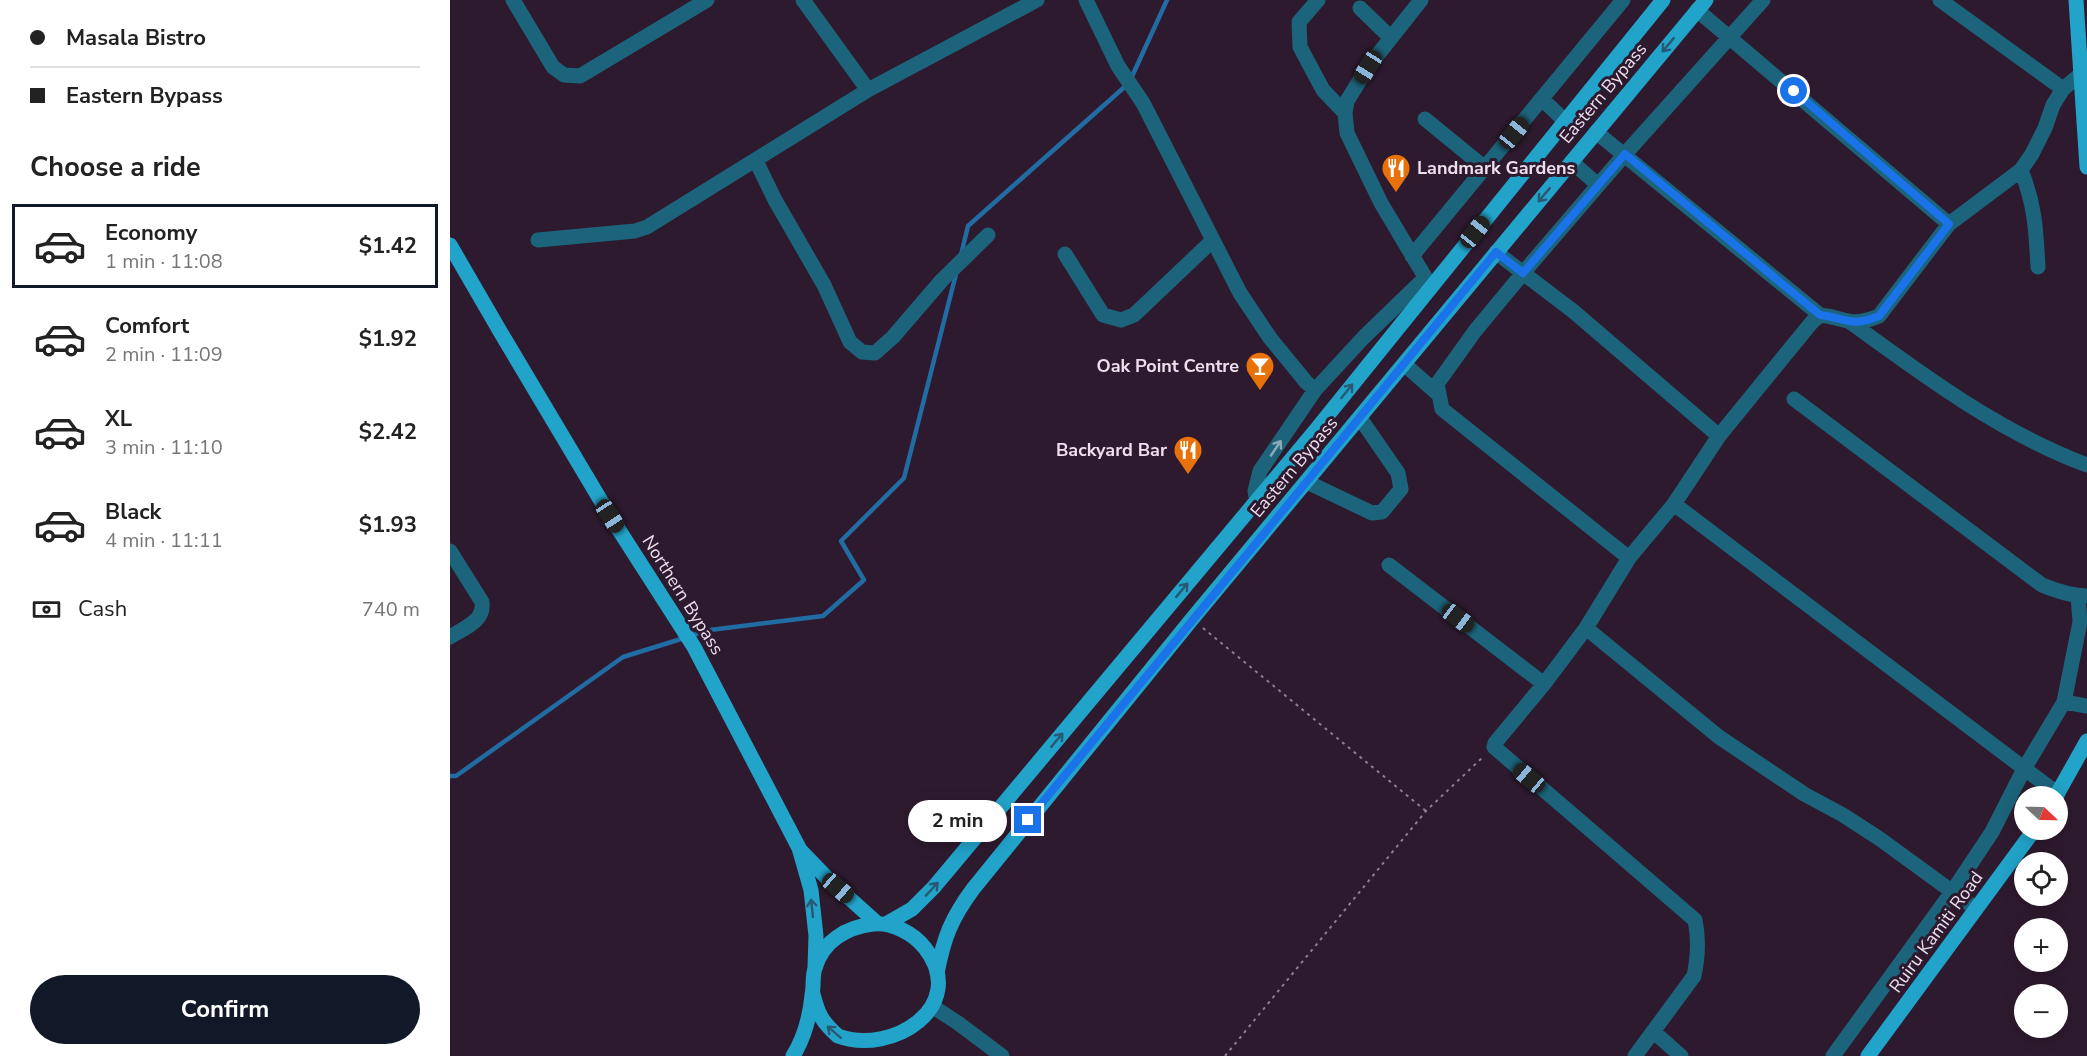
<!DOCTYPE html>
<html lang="en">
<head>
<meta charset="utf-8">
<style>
  body { margin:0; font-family:"Nunito Sans",sans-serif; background:#f6f6f6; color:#222; height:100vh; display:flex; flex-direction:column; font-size:22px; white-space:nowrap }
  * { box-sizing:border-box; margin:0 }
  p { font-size:20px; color:#767676 }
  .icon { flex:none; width:33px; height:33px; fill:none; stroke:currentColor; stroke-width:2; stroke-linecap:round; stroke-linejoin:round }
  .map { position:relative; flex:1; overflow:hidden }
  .side { display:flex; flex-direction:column; background:#fff; width:450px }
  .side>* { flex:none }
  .banner { display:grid; align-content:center; height:132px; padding:0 30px; background:#fff }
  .needle { width:39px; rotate:112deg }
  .tools { position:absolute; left:1564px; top:786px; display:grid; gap:12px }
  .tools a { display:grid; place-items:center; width:54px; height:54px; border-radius:50%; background:#fff; box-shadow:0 3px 15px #0003; font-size:30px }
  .end { position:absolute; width:27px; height:27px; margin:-14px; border:8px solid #1a73e8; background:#fff; box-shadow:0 0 0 3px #fff }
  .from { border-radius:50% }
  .bubble { position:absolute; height:42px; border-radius:21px; background:#fff; box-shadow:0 3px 15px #0003; font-size:20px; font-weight:700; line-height:42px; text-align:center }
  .car { position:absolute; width:18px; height:36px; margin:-18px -9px; border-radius:8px; box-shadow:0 0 4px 2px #0007; background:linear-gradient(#222 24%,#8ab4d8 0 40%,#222 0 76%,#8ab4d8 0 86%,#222 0) }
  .banner b { display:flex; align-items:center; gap:21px; height:57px; font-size:22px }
  .banner b+b { border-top:2px solid #e0e0e0 }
  .banner i { width:15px; height:15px; background:#222 }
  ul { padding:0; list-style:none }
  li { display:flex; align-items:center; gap:18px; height:84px; margin:0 12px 9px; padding:0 18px; border:3px solid transparent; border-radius:0px }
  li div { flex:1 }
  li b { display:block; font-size:22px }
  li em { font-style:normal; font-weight:700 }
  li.selected { border-color:#111827 }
  li>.icon { width:54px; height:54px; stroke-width:1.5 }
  h2 { padding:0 30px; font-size:27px; line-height:72px }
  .pay { display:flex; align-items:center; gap:15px; height:66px; padding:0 30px; font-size:22px }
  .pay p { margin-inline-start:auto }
  .action { display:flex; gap:12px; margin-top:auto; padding:12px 30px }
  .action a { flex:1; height:69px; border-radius:36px; background:#111827; color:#fff; font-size:24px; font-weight:700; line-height:69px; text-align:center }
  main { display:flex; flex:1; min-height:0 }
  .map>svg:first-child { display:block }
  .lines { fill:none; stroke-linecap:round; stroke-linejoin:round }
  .stream { stroke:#206ca3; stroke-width:4.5 }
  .path { stroke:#8f7e8f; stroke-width:2; stroke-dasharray:3 4.5; stroke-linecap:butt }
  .minor { stroke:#1c647b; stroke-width:15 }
  .major { stroke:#22a3c9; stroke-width:15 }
  .oneway { stroke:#295874 }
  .oneway2 { stroke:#8fa8ba }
  .route { stroke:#1a73e8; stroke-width:8 }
  .labels { text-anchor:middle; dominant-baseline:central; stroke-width:6; stroke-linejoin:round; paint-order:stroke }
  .street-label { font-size:18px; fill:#ede0ed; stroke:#2e1a2e }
  .poi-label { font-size:18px; font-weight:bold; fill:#ede0ed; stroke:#2e1a2e; text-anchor:end }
</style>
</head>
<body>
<main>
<section class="side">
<div class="banner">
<b><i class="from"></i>Masala Bistro</b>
<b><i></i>Eastern Bypass</b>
</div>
<h2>Choose a ride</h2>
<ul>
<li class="selected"><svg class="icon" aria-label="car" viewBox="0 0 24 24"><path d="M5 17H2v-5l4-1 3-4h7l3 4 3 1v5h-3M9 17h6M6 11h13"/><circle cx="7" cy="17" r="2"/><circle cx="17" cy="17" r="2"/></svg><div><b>Economy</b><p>1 min · 11:08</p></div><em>$1.42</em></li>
<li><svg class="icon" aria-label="car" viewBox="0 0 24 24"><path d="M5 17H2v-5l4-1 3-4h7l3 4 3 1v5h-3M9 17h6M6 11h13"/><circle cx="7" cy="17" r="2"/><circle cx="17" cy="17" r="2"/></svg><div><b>Comfort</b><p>2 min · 11:09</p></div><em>$1.92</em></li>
<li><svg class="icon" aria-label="car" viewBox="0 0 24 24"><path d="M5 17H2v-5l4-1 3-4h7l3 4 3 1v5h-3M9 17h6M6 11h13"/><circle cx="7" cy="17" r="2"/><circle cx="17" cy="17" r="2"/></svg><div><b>XL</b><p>3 min · 11:10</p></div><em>$2.42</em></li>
<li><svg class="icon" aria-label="car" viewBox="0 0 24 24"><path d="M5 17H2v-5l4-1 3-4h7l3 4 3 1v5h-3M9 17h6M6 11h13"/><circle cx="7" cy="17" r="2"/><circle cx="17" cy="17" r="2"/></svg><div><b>Black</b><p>4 min · 11:11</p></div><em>$1.93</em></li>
</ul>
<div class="pay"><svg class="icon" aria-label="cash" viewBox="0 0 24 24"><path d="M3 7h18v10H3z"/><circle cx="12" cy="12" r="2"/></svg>Cash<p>740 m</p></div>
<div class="action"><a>Confirm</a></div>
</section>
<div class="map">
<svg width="1637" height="1056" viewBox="0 0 1637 1056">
  <rect width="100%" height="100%" fill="#2e1a2e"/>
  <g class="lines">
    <!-- stream -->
    <path class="stream" d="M 511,255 L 518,226 L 679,83 L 717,0
      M 0,776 L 6,776 L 173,657 L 260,630 L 373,616 L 414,580 L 391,541 L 454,478 L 506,274"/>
    <!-- path -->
    <path class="path" d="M 753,628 L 976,811
      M 775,1056 L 976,811 L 1034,756"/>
    <!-- minor -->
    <path class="minor" d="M 63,0 L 103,67 L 114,75 L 130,76 L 257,0
      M 353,0 L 418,90 L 587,0
      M 636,0 L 668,66 L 693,103 L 790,293 L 820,338 L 856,382 L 865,390 L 913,338 L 975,278
      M 868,0 L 849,22 L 850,47 L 873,90 L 895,113
      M 971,0 L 918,67 L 897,101 L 895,113 L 897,133 L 931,203 L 981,287
      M 1490,0 L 1613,89
      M 910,8 L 941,38
      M 1247,10 L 1499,224
      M 1092,99 L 1115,121
      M 975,119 L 1035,168
      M 1146,132 L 1370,315
      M 306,161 L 325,200 L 374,285 L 400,342 L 412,352 L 425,353 L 443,337 L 492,280 L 538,235
      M 1122,162 L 1148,185
      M 1571,170 C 1585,205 1586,230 1588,267
      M 88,240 L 185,231 L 197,227 L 418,90
      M 1046,252 L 1073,273 L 1175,154 L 1313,0
      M 615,254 L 653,315 L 671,320 L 684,315 L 762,241
      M 962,256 L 1173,0
      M 1400,322 C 1474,376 1551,433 1637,465
      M 954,364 L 987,393
      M 1344,399 L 1592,585 C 1607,591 1621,596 1637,596
      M 857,482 L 922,513 L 932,512 L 951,489 L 948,473 L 910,418
      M 807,501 L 805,491 L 810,471 L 865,390
      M 1224,504 L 1269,436 L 1362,322 L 1370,315 C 1398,318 1399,328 1429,316 L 1499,224 L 1571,170 L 1582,154 L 1595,128 L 1603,105 L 1613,89 L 1631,74
      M 0,551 L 32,602 C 35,621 14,628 0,637
      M 1179,558 L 1224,504 L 1608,794
      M 939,565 L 1094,684
      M 1136,628 L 1269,737 L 1354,794 L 1393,815 L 1430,839 L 1526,909
      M 1614,702 L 1637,706
      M 485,1008 L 508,1023 L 552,1056
      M 1204,1032 L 1231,1056
      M 1185,1056 L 1244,976 C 1248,957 1249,939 1245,920 L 1044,747 L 1045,743 L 1094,684 L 1136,628 L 1179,558 L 992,409 L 987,384 L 1025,331 L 1073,273 L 1123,311 L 1269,436
      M 1383,1056 L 1502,892 L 1542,832 L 1574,769 L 1614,702 L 1630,622 L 1628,596"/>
    <!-- major -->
    <path class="major" d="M 1626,0 L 1637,167
      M 0,245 L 51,333 L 160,516 L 244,647 L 349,848 L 361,890 L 366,936 L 365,967
      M 1606,796 L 1637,741
      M 351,851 L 379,880 L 427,923
      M 436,924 L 462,909 L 484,887 L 865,431 L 1213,0
      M 487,973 C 494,937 501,919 523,889 L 742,619 L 1256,0
      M 343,1056 C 354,1038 360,1016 362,995 C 364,986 362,977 365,968 C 373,941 397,927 423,924 C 442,922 463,933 475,948 C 520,1006 442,1056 388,1036 C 372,1022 368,1014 363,994
      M 1418,1056 L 1584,830"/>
  </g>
  <!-- one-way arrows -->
  <defs><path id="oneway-shaft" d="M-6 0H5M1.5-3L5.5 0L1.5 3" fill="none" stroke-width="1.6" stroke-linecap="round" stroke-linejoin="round" transform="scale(1.5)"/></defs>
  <g class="oneway">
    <use href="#oneway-shaft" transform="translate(1218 45) rotate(130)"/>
    <use href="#oneway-shaft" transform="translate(1094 195) rotate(130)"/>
    <use href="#oneway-shaft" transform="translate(897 391) rotate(-51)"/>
    <use href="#oneway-shaft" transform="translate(732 590) rotate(-50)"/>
    <use href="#oneway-shaft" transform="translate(607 740) rotate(-50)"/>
    <use href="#oneway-shaft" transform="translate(482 889) rotate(-47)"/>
    <use href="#oneway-shaft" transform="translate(362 908) rotate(-96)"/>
    <use href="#oneway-shaft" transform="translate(384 1032) rotate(-139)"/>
  </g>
  <use class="oneway2" href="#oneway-shaft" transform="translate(826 448) rotate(-56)"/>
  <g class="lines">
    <!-- route -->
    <path class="route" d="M 578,820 L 1046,252 L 1073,273 L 1175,154 L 1370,315 C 1398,318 1399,328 1429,316 L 1499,224 L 1344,91"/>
  </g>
  <!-- icons -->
  <defs>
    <g id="restaurant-pin" transform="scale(1.5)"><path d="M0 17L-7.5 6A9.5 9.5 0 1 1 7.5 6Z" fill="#e8710a" stroke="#2e1a2e"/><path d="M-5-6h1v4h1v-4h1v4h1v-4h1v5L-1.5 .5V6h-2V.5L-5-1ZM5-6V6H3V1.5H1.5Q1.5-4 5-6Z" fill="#fff"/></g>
    <g id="bar-pin" transform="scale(1.5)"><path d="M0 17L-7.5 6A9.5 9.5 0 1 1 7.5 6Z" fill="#e8710a" stroke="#2e1a2e"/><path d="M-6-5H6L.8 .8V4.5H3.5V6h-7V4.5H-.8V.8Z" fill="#fff"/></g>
  </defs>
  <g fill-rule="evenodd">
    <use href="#restaurant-pin" x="946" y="168"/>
    <use href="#bar-pin" x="810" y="366"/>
    <use href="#restaurant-pin" x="738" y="450"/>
  </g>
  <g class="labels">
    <!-- street labels -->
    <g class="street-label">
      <text transform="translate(1153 93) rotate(-50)">Eastern Bypass</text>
      <text transform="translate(844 467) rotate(-50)">Eastern Bypass</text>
      <text transform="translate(233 595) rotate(58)">Northern Bypass</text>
      <text transform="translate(1486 932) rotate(-54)">Ruiru Kamiti Road</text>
    </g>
    <!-- poi labels -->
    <g class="poi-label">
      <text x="967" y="168" text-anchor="start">Landmark Gardens</text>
      <text x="789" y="366">Oak Point Centre</text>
      <text x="717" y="450">Backyard Bar</text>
    </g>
  </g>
</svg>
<div class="tools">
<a><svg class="needle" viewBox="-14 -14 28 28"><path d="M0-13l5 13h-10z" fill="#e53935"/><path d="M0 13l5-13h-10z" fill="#767676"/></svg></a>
<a><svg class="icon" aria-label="locate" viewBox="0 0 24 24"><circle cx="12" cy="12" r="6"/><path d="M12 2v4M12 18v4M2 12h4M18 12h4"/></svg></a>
<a>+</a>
<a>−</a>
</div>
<i class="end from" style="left:1344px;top:91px"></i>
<i class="end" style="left:578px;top:820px"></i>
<div class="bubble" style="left:458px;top:800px;width:99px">2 min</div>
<i class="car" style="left:918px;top:67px;rotate:212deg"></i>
<i class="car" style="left:1064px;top:133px;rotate:39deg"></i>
<i class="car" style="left:1025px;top:232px;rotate:39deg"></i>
<i class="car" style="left:160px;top:516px;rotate:147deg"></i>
<i class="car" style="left:1008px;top:618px;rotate:127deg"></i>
<i class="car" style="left:1079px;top:778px;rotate:310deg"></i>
<i class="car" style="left:388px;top:888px;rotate:131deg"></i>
</div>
</main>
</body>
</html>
